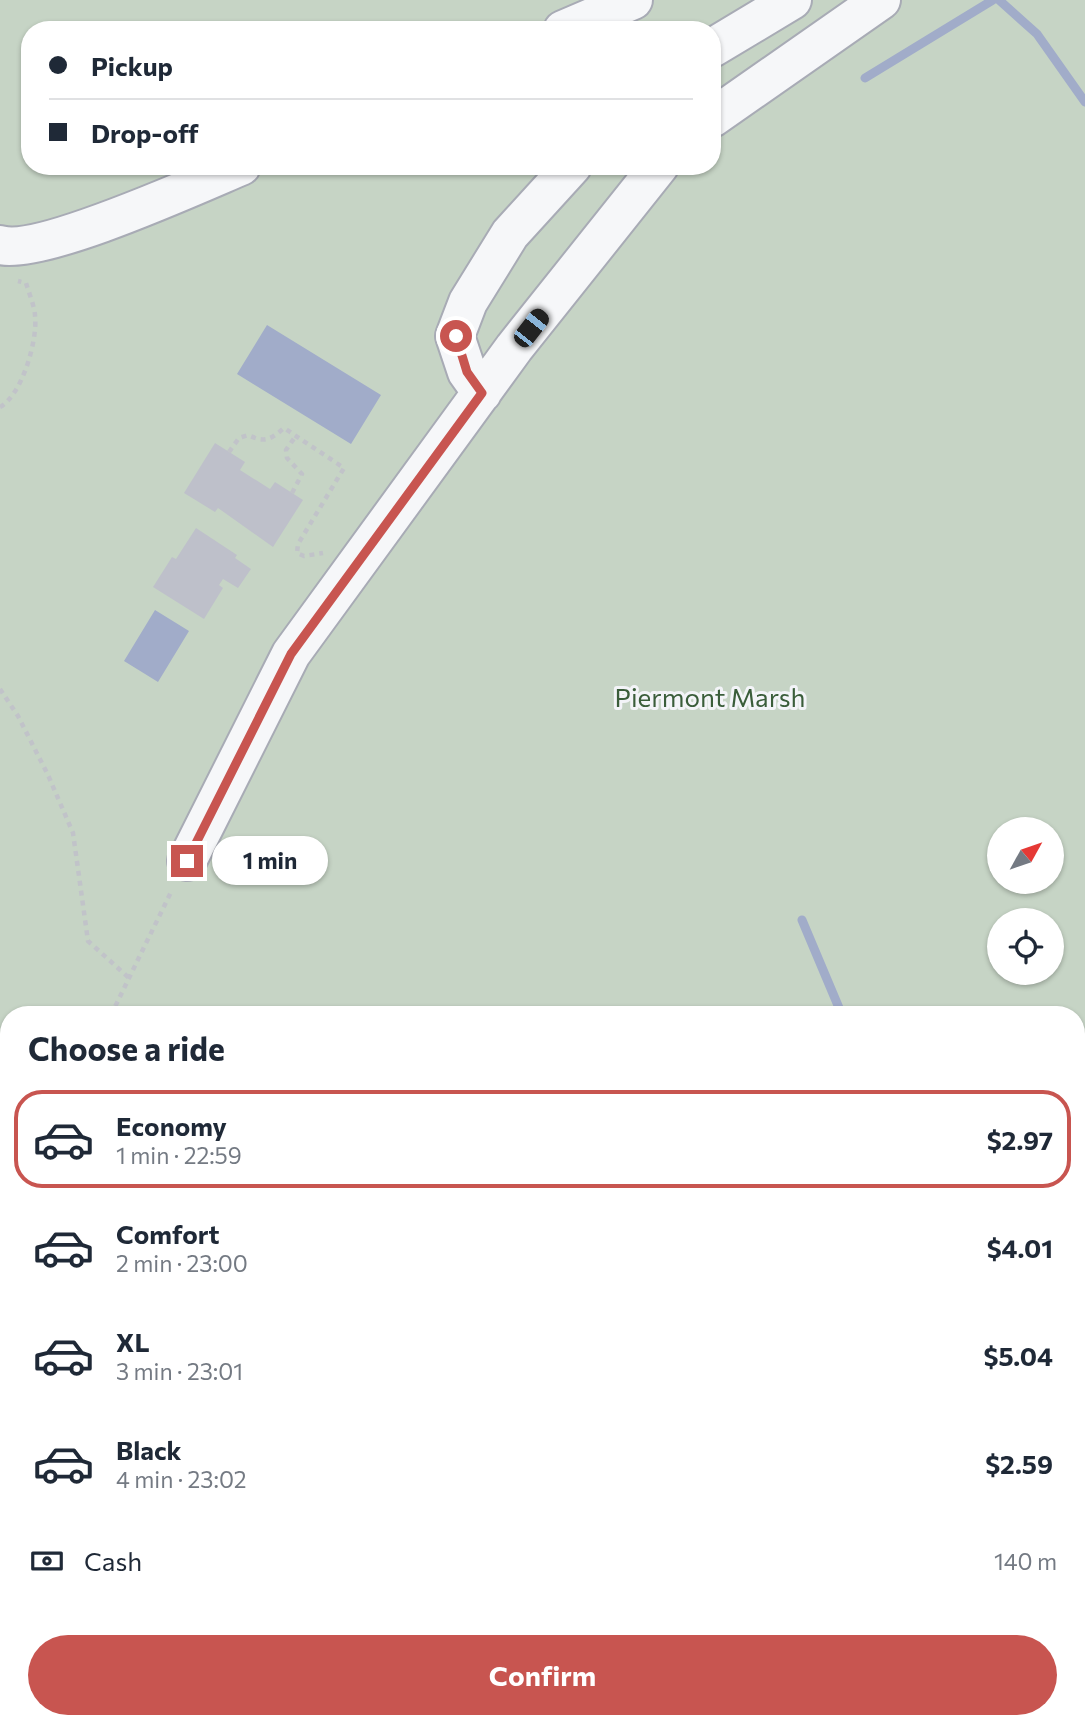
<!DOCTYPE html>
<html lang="en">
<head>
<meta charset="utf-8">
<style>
  body { margin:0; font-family:Commissioner,sans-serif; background:#f2f2f3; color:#1f2937; height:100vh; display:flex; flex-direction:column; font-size:26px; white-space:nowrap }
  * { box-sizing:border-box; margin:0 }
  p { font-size:23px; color:#747a83 }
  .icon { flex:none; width:38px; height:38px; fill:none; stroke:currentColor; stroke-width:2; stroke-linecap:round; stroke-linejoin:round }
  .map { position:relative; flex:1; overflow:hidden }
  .details { position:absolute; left:0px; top:1006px; width:1085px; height:723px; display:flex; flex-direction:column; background:#fff; border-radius:28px 28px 0 0; box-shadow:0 2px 5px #0004 }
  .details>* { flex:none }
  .top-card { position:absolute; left:21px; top:21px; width:700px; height:154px; border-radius:28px; box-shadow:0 2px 5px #0004; display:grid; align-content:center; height:154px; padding:0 28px; background:#fff }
  .needle { width:46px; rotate:50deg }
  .fabs { position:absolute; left:987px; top:817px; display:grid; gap:14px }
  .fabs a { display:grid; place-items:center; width:77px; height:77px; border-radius:50%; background:#fff; box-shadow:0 2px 5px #0004; font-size:35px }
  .end { position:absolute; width:32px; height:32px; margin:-16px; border:9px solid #c85550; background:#fff; box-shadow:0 0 0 4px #fff }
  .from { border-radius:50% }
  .bubble { position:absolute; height:49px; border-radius:24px; background:#fff; box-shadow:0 2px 5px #0004; font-size:23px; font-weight:700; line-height:49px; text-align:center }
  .car { position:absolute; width:21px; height:42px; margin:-21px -10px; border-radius:9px; box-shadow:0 0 5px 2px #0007; background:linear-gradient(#222 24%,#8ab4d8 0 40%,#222 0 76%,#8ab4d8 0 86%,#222 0) }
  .top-card b { display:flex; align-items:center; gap:24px; height:66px; font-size:26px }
  .top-card b+b { border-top:2px solid #e0e1e3 }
  .top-card i { width:18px; height:18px; background:#1f2937 }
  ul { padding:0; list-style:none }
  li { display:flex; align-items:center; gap:21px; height:98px; margin:0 14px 10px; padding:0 14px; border:4px solid transparent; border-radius:28px }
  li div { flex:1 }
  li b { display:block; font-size:26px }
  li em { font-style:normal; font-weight:700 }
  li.selected { border-color:#c85550 }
  li>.icon { width:63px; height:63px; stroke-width:1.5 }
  h2 { padding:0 28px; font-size:32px; line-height:84px }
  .pay { display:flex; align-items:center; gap:18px; height:77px; padding:0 28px; font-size:26px }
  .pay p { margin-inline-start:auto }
  .cta { display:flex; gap:14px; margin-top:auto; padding:14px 28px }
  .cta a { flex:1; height:80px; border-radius:42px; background:#c85550; color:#fff; font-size:28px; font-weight:700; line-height:80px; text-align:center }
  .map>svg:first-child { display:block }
  .green { fill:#c6d4c5; fill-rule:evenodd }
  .water { fill:#a1acc9 }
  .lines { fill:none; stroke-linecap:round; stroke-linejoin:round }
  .stream { stroke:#a1acc9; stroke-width:9 }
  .building { fill:#bec0ca }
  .minor-casing { stroke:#a8abb5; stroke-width:42 }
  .path { stroke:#c1c3c9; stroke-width:4.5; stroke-dasharray:5 5; stroke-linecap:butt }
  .minor { stroke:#f6f7f9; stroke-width:38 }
  .route { stroke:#c85550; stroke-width:9 }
  .labels { text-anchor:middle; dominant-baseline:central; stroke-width:6; stroke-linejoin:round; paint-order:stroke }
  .park-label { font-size:26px; fill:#3a5d3a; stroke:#f3f4f8 }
</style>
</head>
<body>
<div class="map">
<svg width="1085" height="1728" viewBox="0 0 1085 1728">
  <rect width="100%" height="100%" fill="#e3e5eb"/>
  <!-- green -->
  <path class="green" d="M 0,0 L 1085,0 L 1085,1728 L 0,1728 ZM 30,30 L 712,30 L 712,166 L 30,166 ZM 999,830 L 1052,830 L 1052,882 L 999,882 ZM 999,920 L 1052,920 L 1052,973 L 999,973 ZM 9,1015 L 1076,1015 L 1076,1720 L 9,1720 Z"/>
  <!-- water -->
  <path class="water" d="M 267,325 L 381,395 L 351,444 L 237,374 Z
    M 155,610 L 189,631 L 158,682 L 124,661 Z"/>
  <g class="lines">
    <!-- stream -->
    <path class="stream" d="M 999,0 L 1037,34 L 1085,102
      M 865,78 L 993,0
      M 802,920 L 842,1015
      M 1076,1510 L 1085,1518
      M 1085,1571 L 1085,1582
      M 1076,1663 L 1085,1656
      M 1076,1689 L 1082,1728
      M 0,1696 L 9,1676
      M 157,1720 L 157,1728"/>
  </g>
  <!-- building -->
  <path class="building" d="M 215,443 L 245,462 L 240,470 L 270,489 L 275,482 L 303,500 L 273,547 L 218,508 L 215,512 L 184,493 Z
    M 196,528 L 237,555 L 235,558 L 251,569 L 238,588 L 223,579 L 219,585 L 223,588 L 204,619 L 153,587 L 172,557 L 176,559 Z"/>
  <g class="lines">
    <!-- minor casing -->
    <g class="minor-casing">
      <path id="minor" d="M 563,30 L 633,0
        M 712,48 L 792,0
        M 712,118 L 881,0
        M 0,245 C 40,256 196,185 241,166
        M 482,393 L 467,372 L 455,336 L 468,302 L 510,234 L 572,166
        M 187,861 L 291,654 L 514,348 L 659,166"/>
    </g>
    <!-- path -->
    <path class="path" d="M 0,407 C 22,395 38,340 35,315 C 34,305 29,293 26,283 L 18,281
      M 229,452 L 239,438 L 248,435 C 265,443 270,440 284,428 L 344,468 L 298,544 L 297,553 L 304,556 L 323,553
      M 292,493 L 302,474 L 287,458 L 286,450 L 295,437
      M 0,689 L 18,716 L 48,775 L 73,833 L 88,941 L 129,978
      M 111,1015 L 172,890
      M 0,1364 L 9,1337"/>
    <!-- minor -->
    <use href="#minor" class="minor"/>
  </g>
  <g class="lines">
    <!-- route -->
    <path class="route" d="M 187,861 L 291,654 L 482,393 L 467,372 L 456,336"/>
  </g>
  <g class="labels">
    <!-- park labels -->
    <g class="park-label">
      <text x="710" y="696">Piermont Marsh</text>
    </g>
  </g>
</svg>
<div class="fabs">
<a><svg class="needle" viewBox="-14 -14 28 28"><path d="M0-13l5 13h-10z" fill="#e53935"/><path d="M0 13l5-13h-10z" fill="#747a83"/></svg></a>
<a><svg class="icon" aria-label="locate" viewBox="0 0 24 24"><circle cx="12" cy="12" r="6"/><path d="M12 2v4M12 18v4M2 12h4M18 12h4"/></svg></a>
</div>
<i class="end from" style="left:456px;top:336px"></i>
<i class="end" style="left:187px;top:861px"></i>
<div class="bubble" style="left:212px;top:836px;width:116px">1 min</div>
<i class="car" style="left:531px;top:328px;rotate:38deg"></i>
<div class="top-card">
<b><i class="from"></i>Pickup</b>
<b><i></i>Drop-off</b>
</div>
<section class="details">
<h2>Choose a ride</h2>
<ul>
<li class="selected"><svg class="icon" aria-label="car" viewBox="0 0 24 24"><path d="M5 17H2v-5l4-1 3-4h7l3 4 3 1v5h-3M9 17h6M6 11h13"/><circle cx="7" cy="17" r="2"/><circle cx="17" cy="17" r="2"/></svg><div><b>Economy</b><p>1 min · 22:59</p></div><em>$2.97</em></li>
<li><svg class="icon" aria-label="car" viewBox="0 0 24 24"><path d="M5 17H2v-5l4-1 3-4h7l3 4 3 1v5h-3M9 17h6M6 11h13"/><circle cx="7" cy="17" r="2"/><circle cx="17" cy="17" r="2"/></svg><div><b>Comfort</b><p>2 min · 23:00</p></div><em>$4.01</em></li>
<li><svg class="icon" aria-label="car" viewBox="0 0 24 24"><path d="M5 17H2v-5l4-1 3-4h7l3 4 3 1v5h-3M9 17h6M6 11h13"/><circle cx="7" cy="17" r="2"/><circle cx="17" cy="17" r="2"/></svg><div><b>XL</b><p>3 min · 23:01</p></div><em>$5.04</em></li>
<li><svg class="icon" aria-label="car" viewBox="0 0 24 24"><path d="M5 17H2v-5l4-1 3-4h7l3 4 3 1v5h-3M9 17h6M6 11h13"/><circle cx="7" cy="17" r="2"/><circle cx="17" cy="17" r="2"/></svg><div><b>Black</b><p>4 min · 23:02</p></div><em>$2.59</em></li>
</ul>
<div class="pay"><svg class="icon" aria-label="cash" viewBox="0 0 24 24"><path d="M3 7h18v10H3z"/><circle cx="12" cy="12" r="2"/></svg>Cash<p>140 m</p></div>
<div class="cta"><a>Confirm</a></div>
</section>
</div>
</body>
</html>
